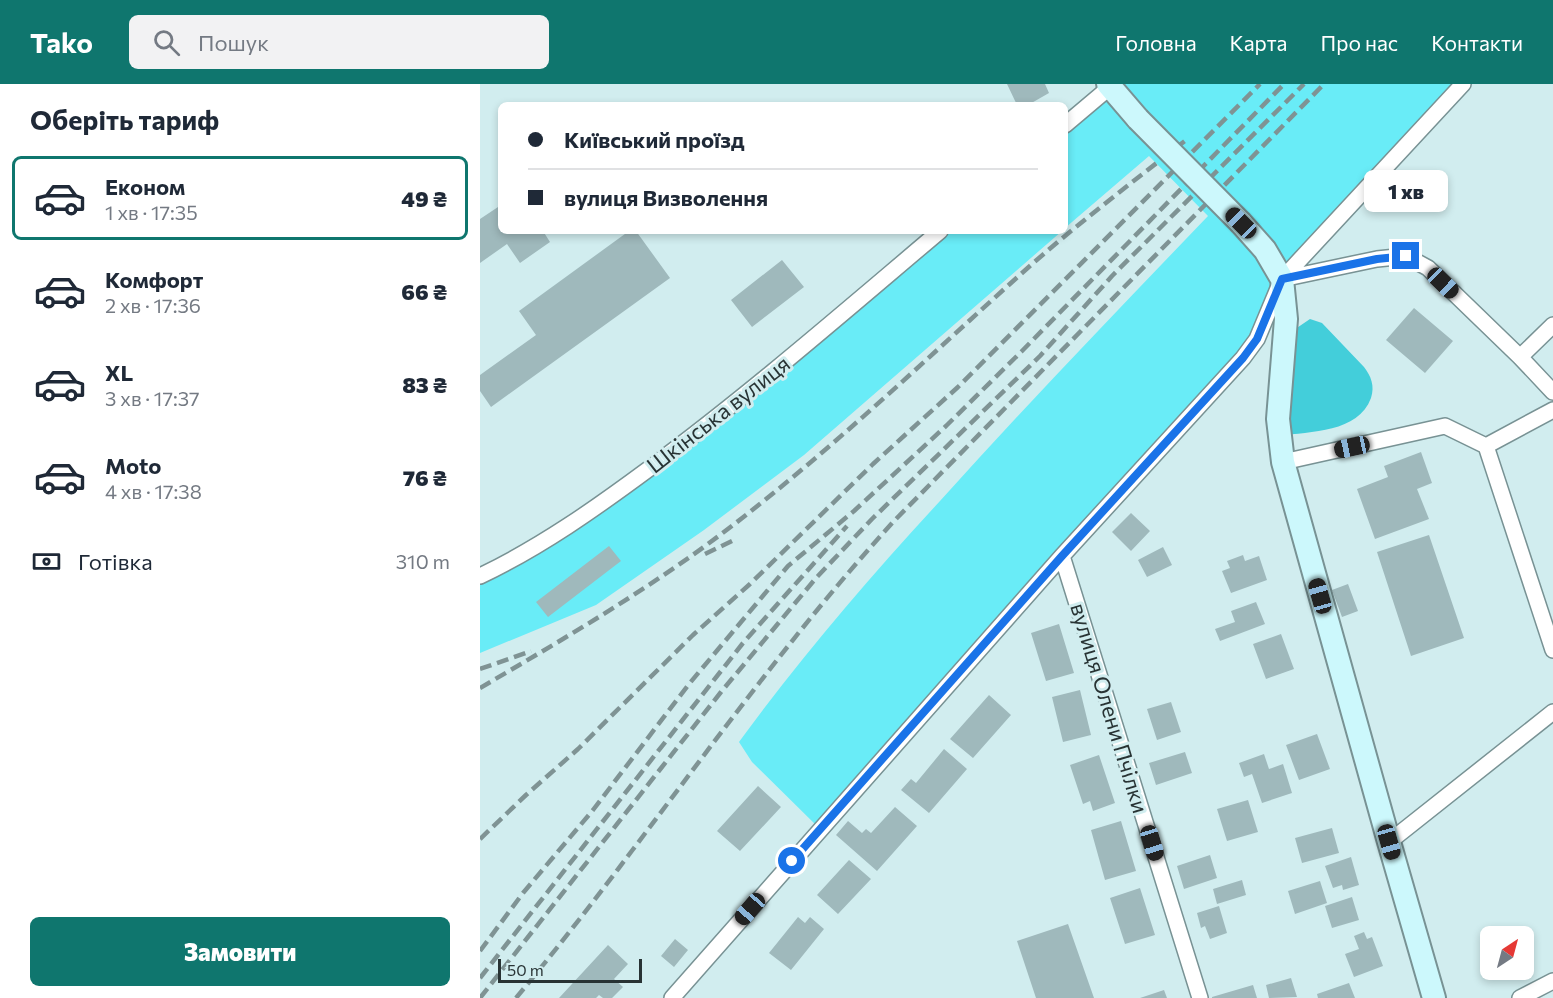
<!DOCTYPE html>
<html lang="uk">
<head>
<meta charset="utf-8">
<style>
  body { margin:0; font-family:Commissioner,sans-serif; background:#f2f2f3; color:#1f2937; height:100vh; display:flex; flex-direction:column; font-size:22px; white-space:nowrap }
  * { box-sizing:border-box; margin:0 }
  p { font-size:20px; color:#747a83 }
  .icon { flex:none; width:33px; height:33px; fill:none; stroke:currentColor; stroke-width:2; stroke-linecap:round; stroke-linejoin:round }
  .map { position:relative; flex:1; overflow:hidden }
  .details { display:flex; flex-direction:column; background:#fff; width:480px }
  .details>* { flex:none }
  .guide { position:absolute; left:18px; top:18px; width:570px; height:132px; border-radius:9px; box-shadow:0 3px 9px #0003; display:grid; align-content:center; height:132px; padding:0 30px; background:#fff }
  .needle { width:39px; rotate:36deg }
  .buttons { position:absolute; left:1000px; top:842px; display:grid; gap:12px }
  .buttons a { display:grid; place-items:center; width:54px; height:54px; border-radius:9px; background:#fff; box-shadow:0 3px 9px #0003; font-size:30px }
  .scale { position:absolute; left:18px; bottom:15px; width:144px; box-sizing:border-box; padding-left:6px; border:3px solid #283334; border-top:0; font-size:16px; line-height:21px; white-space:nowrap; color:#283334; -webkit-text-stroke:4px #d1edef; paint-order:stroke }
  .end { position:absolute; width:27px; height:27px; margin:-14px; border:8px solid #1a73e8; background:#fff; box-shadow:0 0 0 3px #fff }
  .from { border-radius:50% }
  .bubble { position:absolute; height:42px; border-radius:9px; background:#fff; box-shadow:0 3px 9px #0003; font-size:20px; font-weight:800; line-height:42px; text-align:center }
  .car { position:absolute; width:18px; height:36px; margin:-18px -9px; border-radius:8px; box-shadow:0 0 4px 2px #0007; background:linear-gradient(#222 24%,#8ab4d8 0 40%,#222 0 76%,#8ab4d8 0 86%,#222 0) }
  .guide b { display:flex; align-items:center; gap:21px; height:57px; font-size:22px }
  .guide b+b { border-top:2px solid #e0e1e3 }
  .guide i { width:15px; height:15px; background:#1f2937 }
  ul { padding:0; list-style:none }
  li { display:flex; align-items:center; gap:18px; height:84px; margin:0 12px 9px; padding:0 18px; border:3px solid transparent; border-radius:9px }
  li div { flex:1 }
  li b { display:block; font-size:22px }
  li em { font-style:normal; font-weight:800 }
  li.current { border-color:#0f766e }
  li>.icon { width:54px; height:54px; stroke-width:1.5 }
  h2 { padding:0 30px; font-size:27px; line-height:72px }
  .pay { display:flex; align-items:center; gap:15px; height:66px; padding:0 30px; font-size:22px }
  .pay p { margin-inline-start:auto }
  .cta { display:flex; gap:12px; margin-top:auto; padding:12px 30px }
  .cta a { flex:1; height:69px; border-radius:9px; background:#0f766e; color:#fff; font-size:24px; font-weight:800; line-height:69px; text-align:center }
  header { display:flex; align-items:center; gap:36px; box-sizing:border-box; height:84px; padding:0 30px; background:#0f766e; color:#fff }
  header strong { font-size:28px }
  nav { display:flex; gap:33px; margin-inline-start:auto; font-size:21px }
  .search { width:420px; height:54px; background:#f2f2f3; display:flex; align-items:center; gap:15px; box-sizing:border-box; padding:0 21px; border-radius:9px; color:#747a83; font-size:22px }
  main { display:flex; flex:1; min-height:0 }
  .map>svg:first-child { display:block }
  .green { fill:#69ecf7 }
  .forest { fill:#43ceda }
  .building { fill:#9fb9bc }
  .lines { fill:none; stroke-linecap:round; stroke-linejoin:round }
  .street-casing { stroke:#789294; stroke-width:18 }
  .secondary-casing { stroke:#789294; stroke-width:26 }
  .street { stroke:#fff; stroke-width:15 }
  .secondary { stroke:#ccf8fc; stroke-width:22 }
  .rail { stroke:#7f9394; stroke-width:4.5; stroke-dasharray:12 6; stroke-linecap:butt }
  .secondary-bridge-casing { stroke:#789294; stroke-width:26; stroke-linecap:butt }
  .secondary-bridge { stroke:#ccf8fc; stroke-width:22 }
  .route { stroke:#1a73e8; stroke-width:8 }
  .labels { text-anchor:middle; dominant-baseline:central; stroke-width:6; stroke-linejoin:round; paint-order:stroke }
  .street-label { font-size:22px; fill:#283334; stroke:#d1edef }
</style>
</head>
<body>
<header>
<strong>Tako</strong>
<div class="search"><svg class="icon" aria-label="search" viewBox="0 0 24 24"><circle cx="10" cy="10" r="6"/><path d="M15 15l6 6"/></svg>Пошук</div>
<nav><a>Головна</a><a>Карта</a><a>Про нас</a><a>Контакти</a></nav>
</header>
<main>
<section class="details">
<h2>Оберіть тариф</h2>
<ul>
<li class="current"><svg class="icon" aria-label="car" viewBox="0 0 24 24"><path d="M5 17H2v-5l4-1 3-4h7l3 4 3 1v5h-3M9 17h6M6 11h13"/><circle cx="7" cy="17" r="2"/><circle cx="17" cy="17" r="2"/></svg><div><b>Економ</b><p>1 хв · 17:35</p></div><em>49 ₴</em></li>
<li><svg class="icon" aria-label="car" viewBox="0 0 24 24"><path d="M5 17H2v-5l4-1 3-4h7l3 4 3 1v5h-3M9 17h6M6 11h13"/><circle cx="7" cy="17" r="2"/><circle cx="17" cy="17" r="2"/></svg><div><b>Комфорт</b><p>2 хв · 17:36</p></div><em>66 ₴</em></li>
<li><svg class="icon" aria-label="car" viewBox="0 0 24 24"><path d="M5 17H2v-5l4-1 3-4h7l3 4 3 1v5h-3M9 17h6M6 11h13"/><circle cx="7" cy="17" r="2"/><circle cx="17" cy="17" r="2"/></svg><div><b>XL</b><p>3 хв · 17:37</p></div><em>83 ₴</em></li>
<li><svg class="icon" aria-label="car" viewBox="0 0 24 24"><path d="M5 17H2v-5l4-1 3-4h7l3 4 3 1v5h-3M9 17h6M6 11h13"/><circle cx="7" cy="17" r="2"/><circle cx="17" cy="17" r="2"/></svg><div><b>Moto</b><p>4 хв · 17:38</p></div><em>76 ₴</em></li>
</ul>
<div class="pay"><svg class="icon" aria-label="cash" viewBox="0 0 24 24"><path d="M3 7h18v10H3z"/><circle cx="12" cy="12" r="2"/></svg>Готівка<p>310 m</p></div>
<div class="cta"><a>Замовити</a></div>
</section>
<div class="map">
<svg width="1073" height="914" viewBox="0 0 1073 914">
  <rect width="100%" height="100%" fill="#d1edef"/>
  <!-- green -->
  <path class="green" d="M 633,0 L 983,0 L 802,195 L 777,255 L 340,745 L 272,678 L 259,658 C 321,573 389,494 460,417 C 547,320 638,226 728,132 L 669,72 L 585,144 L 585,41 Z
    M 460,147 L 582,147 L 324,371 L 224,446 L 116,521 L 0,569 L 0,492 L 101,433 Z"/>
  <!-- forest -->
  <path class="forest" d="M 830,235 L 842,239 L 884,283 C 891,292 895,302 891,314 C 878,349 831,347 799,352 L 805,252 Z"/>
  <!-- building -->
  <path class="building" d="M 527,0 L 565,0 L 569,9 L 548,21 L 537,21 Z
    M 21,121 L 21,147 L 63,147 L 70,158 L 40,179 L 27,160 L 0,179 L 0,135 Z
    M 149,147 L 156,147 L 190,194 L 11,323 L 0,307 L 0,291 L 56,251 L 39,227 Z
    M 302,176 L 324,203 L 272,243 L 251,216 Z
    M 934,224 L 973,257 L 945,289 L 906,256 Z
    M 941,368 L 952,399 L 937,405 L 949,435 L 895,455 L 877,405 L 908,393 L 904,382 Z
    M 651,429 L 670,447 L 651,467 L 632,448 Z
    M 949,451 L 984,554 L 931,572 L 897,468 Z
    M 129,462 L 141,477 L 68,533 L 56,518 Z
    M 683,463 L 692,481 L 667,493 L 658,476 Z
    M 763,471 L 765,477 L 779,472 L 787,496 L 751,509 L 742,487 L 750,484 L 747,477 Z
    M 868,500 L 878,527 L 862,533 L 852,506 Z
    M 776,518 L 785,540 L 740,557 L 735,545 L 755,538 L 751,527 Z
    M 579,540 L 594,589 L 566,597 L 551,549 Z
    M 801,550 L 814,585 L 786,595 L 773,560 Z
    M 600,606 L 611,651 L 583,658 L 572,613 Z
    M 509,611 L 531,631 L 493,674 L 470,655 Z
    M 691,618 L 701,648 L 677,656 L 667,625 Z
    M 837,650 L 850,685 L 819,696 L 806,661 Z
    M 464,665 L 487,685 L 449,729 L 421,706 L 431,695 L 436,699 Z
    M 705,668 L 712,689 L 676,701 L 669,679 Z
    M 784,670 L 789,685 L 803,680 L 812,709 L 782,719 L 772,690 L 764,693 L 759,679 Z
    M 619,671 L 635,719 L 613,727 L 610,717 L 603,720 L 590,681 Z
    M 278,702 L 301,723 L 260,767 L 237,747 Z
    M 768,716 L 778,748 L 747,757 L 737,725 Z
    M 415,723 L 437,742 L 397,787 L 356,751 L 368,737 L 382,749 L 386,745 L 391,749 Z
    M 641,737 L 656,787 L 625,796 L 611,746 Z
    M 852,744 L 859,769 L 822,779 L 815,754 Z
    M 730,771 L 737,794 L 704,805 L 697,782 Z
    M 871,773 L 879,801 L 863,806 L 862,801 L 853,804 L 845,782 Z
    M 369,776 L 391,795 L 358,830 L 337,811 Z
    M 762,796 L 766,811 L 737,820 L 733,805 Z
    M 840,797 L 847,819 L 815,830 L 808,807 Z
    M 660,804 L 675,851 L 645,860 L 630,814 Z
    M 872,813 L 879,836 L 852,844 L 845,822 Z
    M 739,822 L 747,849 L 730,855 L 725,842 L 721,844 L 717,829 Z
    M 318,833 L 325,839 L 330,833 L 344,845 L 311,886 L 289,869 Z
    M 588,840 L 614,914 L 556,914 L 537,857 Z
    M 884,848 L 887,855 L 892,853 L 903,882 L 874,893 L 865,870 L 879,865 L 874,852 Z
    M 195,855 L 208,866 L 194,883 L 181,872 Z
    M 128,861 L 148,880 L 134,895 L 143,903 L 132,914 L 123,914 L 119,911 L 116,914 L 79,914 Z
    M 811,894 L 817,913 L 789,914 L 786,901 Z
    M 869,899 L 875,914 L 838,914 L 837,910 Z
    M 773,901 L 777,914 L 732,914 L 732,913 Z
    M 684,906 L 687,914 L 660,914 Z"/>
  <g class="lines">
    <!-- street casing -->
    <g class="street-casing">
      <path id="street" d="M 585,41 L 630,3
        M 802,195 L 897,175 L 926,172 L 948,184 L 1040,273 L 1073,308
        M 1040,273 L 1073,241
        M 1006,362 L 1073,326
        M 803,378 L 965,342 L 1006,362 L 1073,566
        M 582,472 L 720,914
        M 0,492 C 61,463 116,424 170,384 C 270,310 364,228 460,147
        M 909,758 L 1073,628
        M 192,914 L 582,472 L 763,274 L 777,255 L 802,195 L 983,0
        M 1040,914 L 1073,897"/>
    </g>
    <!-- secondary casing -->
    <g class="secondary-casing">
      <path id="secondary" d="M 628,0 L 658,35
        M 761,139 L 785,166 L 802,195 L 806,235 L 798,335 L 803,378 L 909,758 L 954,914"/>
    </g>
    <!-- street -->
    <use href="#street" class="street"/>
    <!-- secondary -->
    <use href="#secondary" class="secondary"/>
    <!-- rail -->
    <path class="rail" d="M 225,470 L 254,456
      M 0,585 L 51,567
      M 0,604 C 82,556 164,508 240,451 C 350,368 449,272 551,181 C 601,137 654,97 706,56
      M 0,755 L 46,711 L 98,665 L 213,551 L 270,500 L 393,380 L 478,303 L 780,0
      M 0,867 L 43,809 L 113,726 L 209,600 L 308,482 L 374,427 L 466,342 L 542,267 L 804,0
      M 0,894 L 263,559 L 367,442
      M 0,914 L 241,608 L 336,494 L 392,435 L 560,272 L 632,192 L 824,0
      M 36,914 C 166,758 277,587 414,437 L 844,0"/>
    <!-- secondary-bridge casing -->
    <g class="secondary-bridge-casing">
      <path id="secondary-bridge" d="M 658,35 L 761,139"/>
    </g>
    <!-- secondary-bridge -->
    <use href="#secondary-bridge" class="secondary-bridge"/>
  </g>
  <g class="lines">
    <!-- route -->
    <path class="route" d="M 312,777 L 582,472 L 763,274 L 777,255 L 802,195 L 897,175 L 926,172"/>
  </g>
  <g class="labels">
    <!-- street labels -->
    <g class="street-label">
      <text transform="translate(238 330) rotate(-38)">Шкінська вулиця</text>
      <text transform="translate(630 624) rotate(73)">вулиця Олени Пчілки</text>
    </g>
  </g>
</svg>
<div class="buttons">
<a><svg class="needle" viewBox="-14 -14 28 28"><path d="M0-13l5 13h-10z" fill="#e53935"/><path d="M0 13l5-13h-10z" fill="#747a83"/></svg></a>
</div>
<div class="scale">50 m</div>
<i class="end from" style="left:312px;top:777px"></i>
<i class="end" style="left:926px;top:172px"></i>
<div class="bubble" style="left:884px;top:86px;width:84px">1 хв</div>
<i class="car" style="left:761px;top:139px;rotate:315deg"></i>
<i class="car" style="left:963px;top:199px;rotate:134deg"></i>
<i class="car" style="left:872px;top:363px;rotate:258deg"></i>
<i class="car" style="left:840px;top:512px;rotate:344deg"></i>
<i class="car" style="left:909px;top:758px;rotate:164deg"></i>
<i class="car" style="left:672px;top:759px;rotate:163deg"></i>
<i class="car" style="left:270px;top:825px;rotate:221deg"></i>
<div class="guide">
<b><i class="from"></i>Київський проїзд</b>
<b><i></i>вулиця Визволення</b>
</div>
</div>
</main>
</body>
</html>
